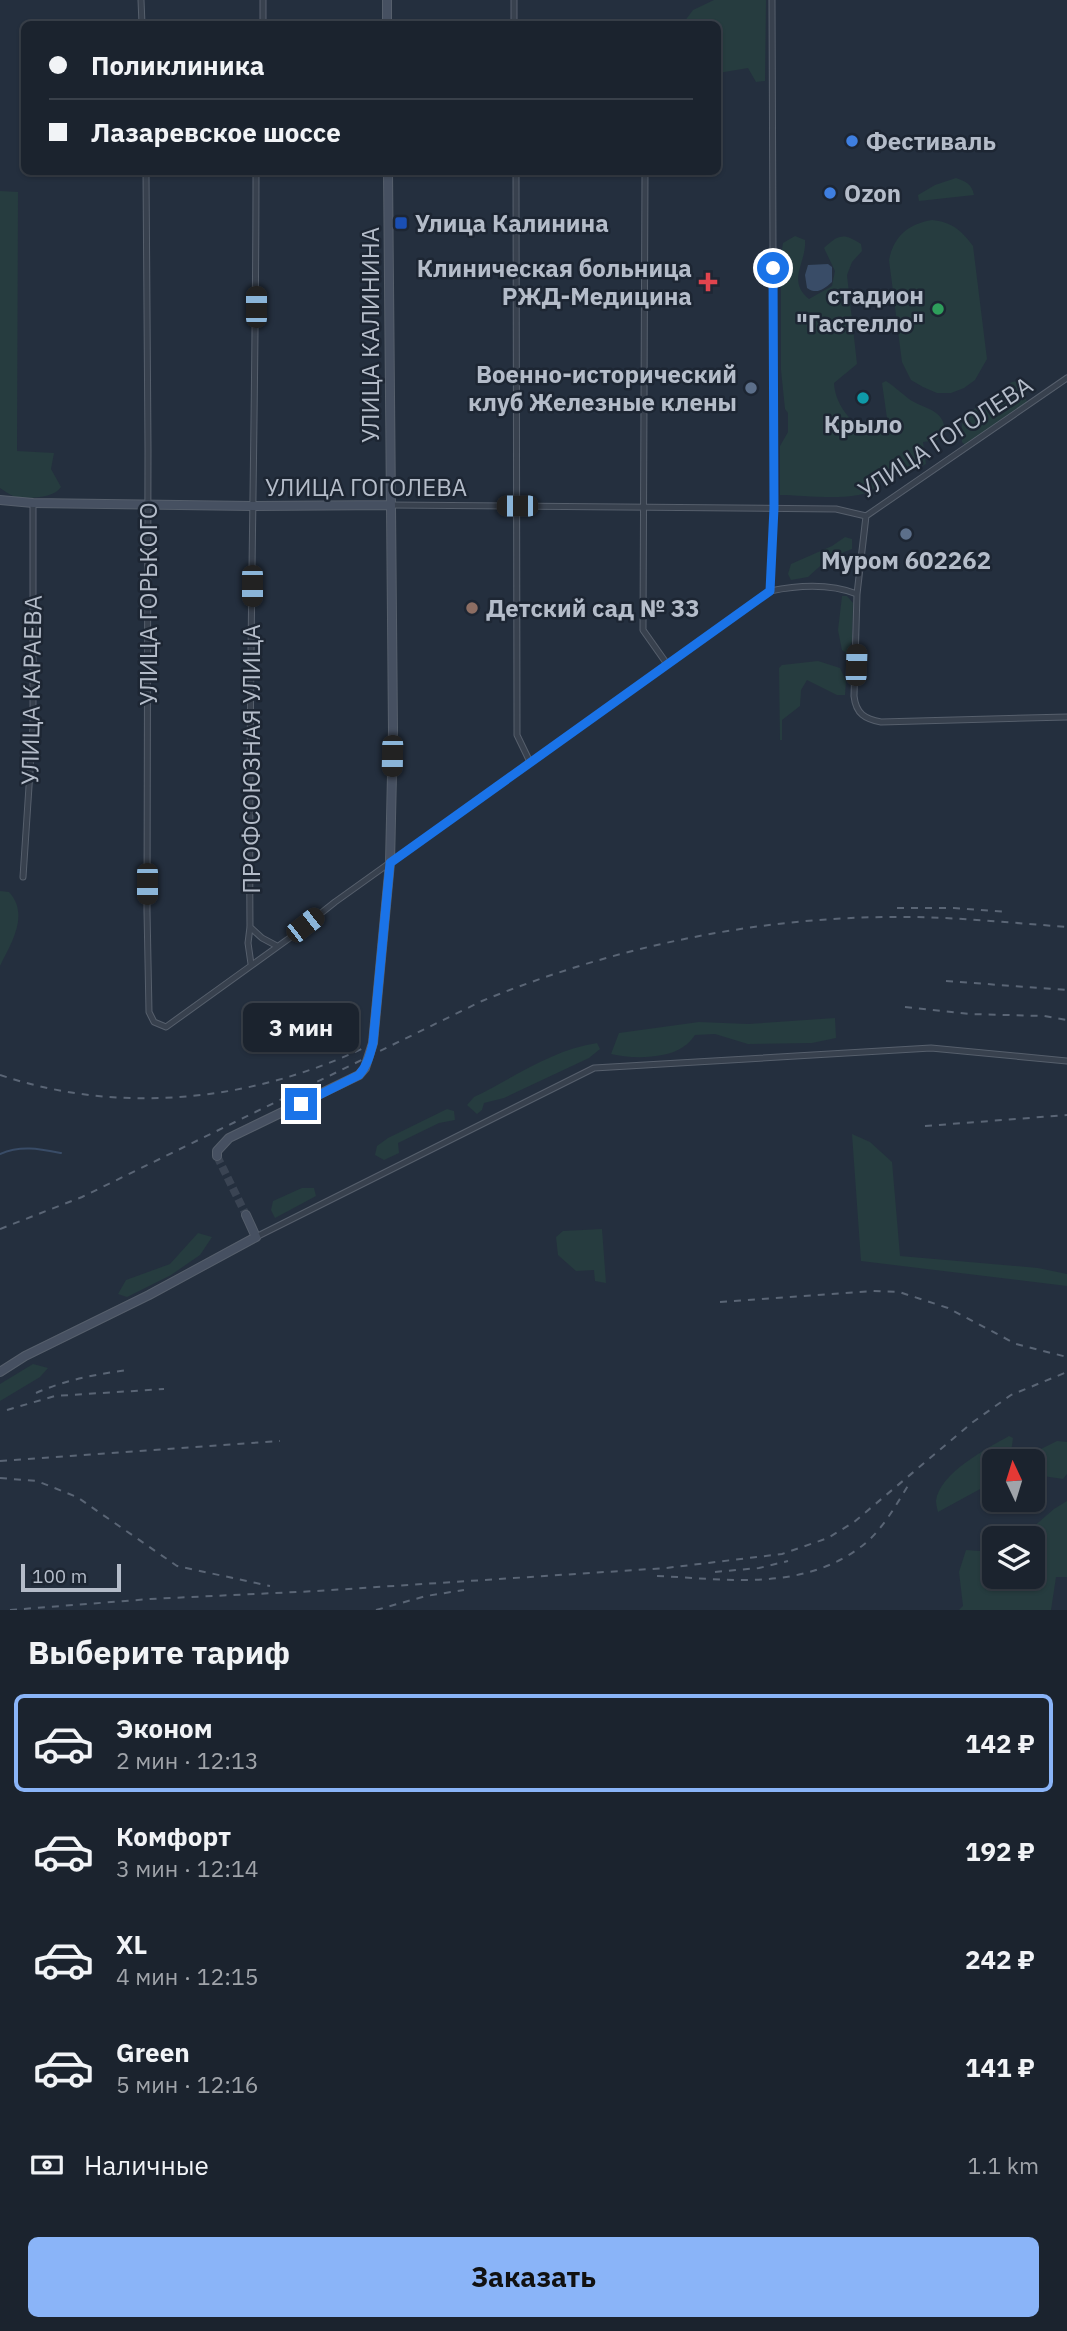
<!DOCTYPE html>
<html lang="ru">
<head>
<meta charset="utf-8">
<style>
  body { margin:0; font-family:"IBM Plex Sans",sans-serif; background:#242b36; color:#f1f3f6; height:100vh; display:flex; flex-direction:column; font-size:26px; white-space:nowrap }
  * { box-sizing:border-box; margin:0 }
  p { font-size:23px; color:#a0a4aa }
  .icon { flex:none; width:38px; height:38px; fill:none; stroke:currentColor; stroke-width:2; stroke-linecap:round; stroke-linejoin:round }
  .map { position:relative; height:1610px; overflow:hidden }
  .side { display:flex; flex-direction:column; background:#1b232e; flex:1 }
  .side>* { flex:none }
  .banner { position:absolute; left:21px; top:21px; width:700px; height:154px; border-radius:10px; box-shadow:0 2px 5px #0004,0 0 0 2px #39404a; display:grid; align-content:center; height:154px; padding:0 28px; background:#1b232e }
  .needle { width:46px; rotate:356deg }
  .buttons { position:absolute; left:982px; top:1449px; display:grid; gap:14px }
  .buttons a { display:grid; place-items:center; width:63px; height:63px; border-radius:10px; background:#1b232e; box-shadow:0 2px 5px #0004,0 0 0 2px #39404a; font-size:35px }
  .scale { position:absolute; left:21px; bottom:18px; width:100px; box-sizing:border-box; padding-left:7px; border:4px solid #b4bcc9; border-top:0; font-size:19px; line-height:24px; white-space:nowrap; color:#b4bcc9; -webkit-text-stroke:5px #1d2633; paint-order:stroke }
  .end { position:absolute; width:32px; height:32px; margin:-16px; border:9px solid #1a73e8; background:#fff; box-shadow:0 0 0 4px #fff }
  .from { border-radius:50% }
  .bubble { position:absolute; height:49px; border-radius:10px; background:#1b232e; box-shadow:0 2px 5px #0004,0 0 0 2px #39404a; font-size:23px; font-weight:700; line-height:49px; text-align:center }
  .car { position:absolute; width:21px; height:42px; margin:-21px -10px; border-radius:9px; box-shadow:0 0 5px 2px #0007; background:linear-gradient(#222 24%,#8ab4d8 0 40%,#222 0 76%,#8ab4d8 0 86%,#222 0) }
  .banner b { display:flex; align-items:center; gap:24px; height:66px; font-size:26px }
  .banner b+b { border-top:2px solid #39404a }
  .banner i { width:18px; height:18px; background:#f1f3f6 }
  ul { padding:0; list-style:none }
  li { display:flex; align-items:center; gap:21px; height:98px; margin:0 14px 10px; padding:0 14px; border:4px solid transparent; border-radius:10px }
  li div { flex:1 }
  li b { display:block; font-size:26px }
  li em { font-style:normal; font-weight:700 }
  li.active { border-color:#8ab4f8 }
  li>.icon { width:63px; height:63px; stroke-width:1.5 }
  h2 { padding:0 28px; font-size:32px; line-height:84px }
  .pay { display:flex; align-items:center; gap:18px; height:77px; padding:0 28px; font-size:26px }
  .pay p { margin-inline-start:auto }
  .primary-button { display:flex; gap:14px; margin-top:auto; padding:14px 28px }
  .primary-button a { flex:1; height:80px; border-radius:10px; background:#8ab4f8; color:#111; font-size:28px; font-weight:700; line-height:80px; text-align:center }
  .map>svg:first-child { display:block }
  .green { fill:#263c3f }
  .water { fill:#394c67 }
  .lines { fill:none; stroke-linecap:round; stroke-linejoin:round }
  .stream { stroke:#394c67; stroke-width:2 }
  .secondary-tunnel { stroke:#3a4453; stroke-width:8; stroke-dasharray:8 4; stroke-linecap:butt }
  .street-casing { stroke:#565f6c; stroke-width:7 }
  .secondary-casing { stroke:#565f6c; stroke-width:10 }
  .street { stroke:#38414e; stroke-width:5 }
  .secondary { stroke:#465061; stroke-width:8 }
  .rail { stroke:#5a6575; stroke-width:2; stroke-dasharray:7 7; stroke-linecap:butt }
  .route { stroke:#1a73e8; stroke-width:9 }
  .shop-dot { fill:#3f7fe0; stroke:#1d2633; stroke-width:2.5 }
  .transit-dot { fill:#1a4fb4; stroke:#1d2633; stroke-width:2.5 }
  .health-dot { fill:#e0444e; stroke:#1d2633; stroke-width:2.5 }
  .leisure-dot { fill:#2e9e5b; stroke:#1d2633; stroke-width:2.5 }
  .service-dot { fill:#5c6f8a; stroke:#1d2633; stroke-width:2.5 }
  .culture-dot { fill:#0f9aa8; stroke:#1d2633; stroke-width:2.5 }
  .education-dot { fill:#8d6e63; stroke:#1d2633; stroke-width:2.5 }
  .labels { text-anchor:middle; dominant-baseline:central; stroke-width:5; stroke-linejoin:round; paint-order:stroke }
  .poi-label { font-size:24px; font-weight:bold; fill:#b4bcc9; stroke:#1d2633; text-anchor:start }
  .street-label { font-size:24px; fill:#b4bcc9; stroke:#1d2633 }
</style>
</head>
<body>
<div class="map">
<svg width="1067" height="1610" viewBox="0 0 1067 1610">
  <rect width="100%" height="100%" fill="#242f3e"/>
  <!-- green -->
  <path class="green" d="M 714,0 L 766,0 L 765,81 L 756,82 L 748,68 L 718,73 L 718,24 L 676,24 L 684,22 L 693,10 Z
    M 956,178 C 965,181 972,184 974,195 L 919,201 L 918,195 L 935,185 Z
    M 0,191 L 18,192 L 17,451 L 54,453 L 51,469 L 61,487 C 54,498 30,499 16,497 C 11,496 5,491 0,488 Z
    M 932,220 C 952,222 961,230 973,246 L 987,359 L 975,380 L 964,388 L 951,393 L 937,393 L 923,387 L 911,380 L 902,362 L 889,260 C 894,236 908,224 932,220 Z
    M 795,236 L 805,240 C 807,262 786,281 809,299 L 832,286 L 835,271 L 824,248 C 839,234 844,233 861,244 L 862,251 L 852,262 L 847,275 L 857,364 L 834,383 C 835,403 848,419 864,431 C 874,428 876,421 887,418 L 882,383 L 886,381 C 894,386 901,393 909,399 C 923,409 943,408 945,430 L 937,440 L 923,442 L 926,464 C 915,471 905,465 894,467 C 882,469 881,485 872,490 C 854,502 803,495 780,495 L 780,446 L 788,432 L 788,413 L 785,409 L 781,370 L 781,256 L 783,243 Z
    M 1017,381 L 1021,383 L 1027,402 L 965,445 L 962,442 L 962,424 L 966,415 L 1012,382 Z
    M 845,537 L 852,539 L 852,549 L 829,558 L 808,577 L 791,580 L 788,574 L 791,564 L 832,546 Z
    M 842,596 L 847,596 L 853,603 L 852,642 L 846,653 L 842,650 L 838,630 Z
    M 818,661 L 840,668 L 846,681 L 845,695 L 837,695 L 807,680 L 801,690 L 800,706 L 782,720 L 782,740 L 780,740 L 779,668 L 782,665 Z
    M 0,891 L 9,892 C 30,915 11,943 0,966 Z
    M 835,1018 L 836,1038 L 812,1043 L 748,1044 L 715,1034 L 695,1035 C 692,1039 688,1044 683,1047 C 666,1059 631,1059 611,1054 L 619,1033 L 699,1022 L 748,1024 Z
    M 597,1043 L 600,1049 L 589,1058 L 504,1098 L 484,1103 L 482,1110 L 477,1114 L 467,1105 L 474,1097 C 513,1078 554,1049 597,1043 Z
    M 447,1109 L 454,1111 L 455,1120 L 439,1123 L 398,1143 L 399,1153 L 384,1160 L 375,1155 L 377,1146 L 388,1138 Z
    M 852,1134 L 870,1142 L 892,1162 L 900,1256 L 1038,1268 L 1067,1274 L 1067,1286 L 861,1261 Z
    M 302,1188 L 314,1188 L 316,1196 L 275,1218 L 271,1210 L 273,1201 Z
    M 602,1229 L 606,1283 L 595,1281 L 594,1270 L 576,1271 L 558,1255 L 556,1237 L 563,1231 Z
    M 198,1233 L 212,1237 L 200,1255 L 171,1275 L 127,1297 L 118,1294 L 126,1280 L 170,1264 Z
    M 33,1364 L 48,1368 L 40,1377 L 0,1401 L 0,1384 Z
    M 1009,1436 L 1013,1438 L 1010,1460 L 994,1461 L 994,1476 L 982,1488 L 938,1512 C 937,1508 936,1504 936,1501 C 939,1473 988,1448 1009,1436 Z
    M 1057,1441 L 1067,1442 L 1067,1474 L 1063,1479 L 1043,1476 L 1033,1466 L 1037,1451 Z
    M 1067,1501 L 1067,1577 L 1056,1577 L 1051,1610 L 959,1610 L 963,1606 L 959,1572 L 966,1550 L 994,1552 L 994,1577 L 1032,1577 L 1032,1538 L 1009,1538 L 1014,1526 L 1032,1528 L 1054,1509 Z"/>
  <!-- water -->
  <path class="water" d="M 828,264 L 832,267 L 832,282 C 824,289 817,295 807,288 L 805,275 L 808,265 Z"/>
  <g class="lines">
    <!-- stream -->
    <path class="stream" d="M 0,1154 C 21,1145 40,1149 61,1153"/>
    <!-- secondary-tunnel -->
    <path class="secondary-tunnel" d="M 217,1156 L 246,1215"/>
    <!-- street casing -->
    <g class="street-casing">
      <path id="street" d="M 141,0 L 142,24
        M 514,0 L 514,24
        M 263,24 L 263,0
        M 146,172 L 148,450 L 147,911 L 149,1012 L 154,1022 L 166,1027 L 291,937 L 335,902 L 770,591 C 799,585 829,583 857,594
        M 516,172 L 517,735 L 530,762
        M 645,172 L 643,630 L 667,664
        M 391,505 L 836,509 L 866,516 L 1067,378
        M 866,516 L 857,594 L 854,696 C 856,714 865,719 881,722 L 1067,717
        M 770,591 L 774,508 L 772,0
        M 23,877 L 33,726 L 33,503
        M 250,927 L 262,938 L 277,946
        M 251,964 L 248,943 L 250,927 C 248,675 256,423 256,172
        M 256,1237 L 594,1068 L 931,1048 L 1067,1061"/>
    </g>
    <!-- secondary casing -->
    <g class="secondary-casing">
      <path id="secondary" d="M 387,0 L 387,24
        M 0,500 L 33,503 L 252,506 L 391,505
        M 217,1156 L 217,1151 L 229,1138 L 359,1075 L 365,1068 L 373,1043 L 390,863 L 393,730 L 388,172
        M 0,1372 L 25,1356 L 149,1295 L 256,1237 L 246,1215"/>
    </g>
    <!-- street -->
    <use href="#street" class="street"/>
    <!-- secondary -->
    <use href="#secondary" class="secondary"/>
    <!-- rail -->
    <path class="rail" d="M 897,908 L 954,908 L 1008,912
      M 946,981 L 1067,990
      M 905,1007 L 969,1014 L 1044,1016 L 1067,1020
      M 0,1075 C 123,1116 255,1101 370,1045
      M 925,1126 L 1067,1115
      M 0,1229 L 82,1197 L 482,1001 C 618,945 765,915 913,917 C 964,918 1016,923 1067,927
      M 720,1302 L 873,1291 L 899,1292 L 948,1308 L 1016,1344 L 1067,1357
      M 36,1393 C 65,1380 97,1374 128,1370
      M 7,1410 L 55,1396 L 164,1389
      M 0,1461 L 280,1441
      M 0,1478 L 37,1481 L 77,1497 L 177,1566 L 270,1586
      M 715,1572 L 759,1568 L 788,1561
      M 657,1576 C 729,1579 801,1592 862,1546 C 883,1530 897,1503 911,1481
      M 10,1610 L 150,1599 L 317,1591 L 666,1568 L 782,1554 L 828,1538 L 854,1522 L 973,1422 L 1011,1395 L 1067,1372
      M 376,1610 L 426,1596 L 464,1590"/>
  </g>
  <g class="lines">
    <!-- route -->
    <path class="route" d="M 301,1104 L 359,1075 C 367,1066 370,1055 373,1043 L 390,863 L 770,591 L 774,508 L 773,268"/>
  </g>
  <!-- markers -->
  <g class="shop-dot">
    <circle cx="852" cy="141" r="7"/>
    <circle cx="830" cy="193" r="7"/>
  </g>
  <rect class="transit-dot" x="394" y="216" width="14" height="14" rx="3.5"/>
  <path class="health-dot" d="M704.5 271.5h7v7h7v7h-7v7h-7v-7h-7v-7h7z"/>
  <circle class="leisure-dot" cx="938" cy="309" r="7"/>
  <g class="service-dot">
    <circle cx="751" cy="388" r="7"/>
    <circle cx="906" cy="534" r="7"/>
  </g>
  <circle class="culture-dot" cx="863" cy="398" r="7"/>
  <circle class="education-dot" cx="472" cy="608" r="7"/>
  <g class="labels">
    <!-- poi labels -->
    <g class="poi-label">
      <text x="866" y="141">Фестиваль</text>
      <text x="844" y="193">Ozon</text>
      <text x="415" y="223">Улица Калинина</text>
      <text x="692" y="268" text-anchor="end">Клиническая больница<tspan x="692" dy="28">РЖД-Медицина</tspan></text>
      <text x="924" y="295" text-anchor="end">стадион<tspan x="924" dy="28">"Гастелло"</tspan></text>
      <text x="737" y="374" text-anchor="end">Военно-исторический<tspan x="737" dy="28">клуб Железные клены</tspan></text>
      <text x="863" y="424" text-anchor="middle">Крыло</text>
      <text x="906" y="560" text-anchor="middle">Муром 602262</text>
      <text x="486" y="608">Детский сад № 33</text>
    </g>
    <!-- street labels -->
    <g class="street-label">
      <text transform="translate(370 335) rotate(-90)">УЛИЦА КАЛИНИНА</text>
      <text transform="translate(945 437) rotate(-33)">УЛИЦА ГОГОЛЕВА</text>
      <text x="366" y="487">УЛИЦА ГОГОЛЕВА</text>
      <text transform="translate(148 604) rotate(-90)">УЛИЦА ГОРЬКОГО</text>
      <text transform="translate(31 690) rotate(-89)">УЛИЦА КАРАЕВА</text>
      <text transform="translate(251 759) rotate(-90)">ПРОФСОЮЗНАЯ УЛИЦА</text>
    </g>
  </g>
</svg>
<div class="buttons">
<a><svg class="needle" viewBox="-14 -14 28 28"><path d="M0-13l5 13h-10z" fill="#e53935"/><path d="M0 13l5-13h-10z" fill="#a0a4aa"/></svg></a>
<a><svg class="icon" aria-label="layers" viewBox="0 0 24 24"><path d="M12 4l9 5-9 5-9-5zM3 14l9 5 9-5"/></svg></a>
</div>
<div class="scale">100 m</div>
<i class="end from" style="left:773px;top:268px"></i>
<i class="end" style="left:301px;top:1104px"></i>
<div class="bubble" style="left:243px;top:1003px;width:116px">3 мин</div>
<i class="car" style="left:256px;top:307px;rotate:0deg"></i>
<i class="car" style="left:517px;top:506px;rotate:270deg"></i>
<i class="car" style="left:252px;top:586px;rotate:180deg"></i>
<i class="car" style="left:856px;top:665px;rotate:2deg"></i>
<i class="car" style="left:392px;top:756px;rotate:181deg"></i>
<i class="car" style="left:147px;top:884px;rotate:180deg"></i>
<i class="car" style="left:305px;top:925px;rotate:52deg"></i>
<div class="banner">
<b><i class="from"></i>Поликлиника</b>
<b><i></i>Лазаревское шоссе</b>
</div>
</div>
<section class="side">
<h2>Выберите тариф</h2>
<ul>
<li class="active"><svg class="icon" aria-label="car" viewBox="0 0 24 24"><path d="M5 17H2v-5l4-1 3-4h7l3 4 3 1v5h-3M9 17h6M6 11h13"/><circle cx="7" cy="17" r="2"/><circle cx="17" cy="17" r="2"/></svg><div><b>Эконом</b><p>2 мин · 12:13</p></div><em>142 ₽</em></li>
<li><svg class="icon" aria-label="car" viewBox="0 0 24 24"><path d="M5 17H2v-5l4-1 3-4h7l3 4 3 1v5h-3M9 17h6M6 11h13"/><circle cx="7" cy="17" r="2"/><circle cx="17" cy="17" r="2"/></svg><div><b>Комфорт</b><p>3 мин · 12:14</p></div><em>192 ₽</em></li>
<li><svg class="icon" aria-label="car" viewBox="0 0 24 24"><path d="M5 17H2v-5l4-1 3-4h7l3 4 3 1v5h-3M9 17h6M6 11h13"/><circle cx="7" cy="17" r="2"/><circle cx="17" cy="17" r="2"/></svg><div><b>XL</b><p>4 мин · 12:15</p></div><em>242 ₽</em></li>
<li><svg class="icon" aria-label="car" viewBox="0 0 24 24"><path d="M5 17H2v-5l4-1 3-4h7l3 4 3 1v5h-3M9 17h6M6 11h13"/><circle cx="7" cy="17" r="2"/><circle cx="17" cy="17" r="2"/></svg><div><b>Green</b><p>5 мин · 12:16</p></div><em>141 ₽</em></li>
</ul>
<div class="pay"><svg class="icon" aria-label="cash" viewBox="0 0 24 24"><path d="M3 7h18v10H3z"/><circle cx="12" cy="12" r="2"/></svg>Наличные<p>1.1 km</p></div>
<div class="primary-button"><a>Заказать</a></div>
</section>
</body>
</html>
